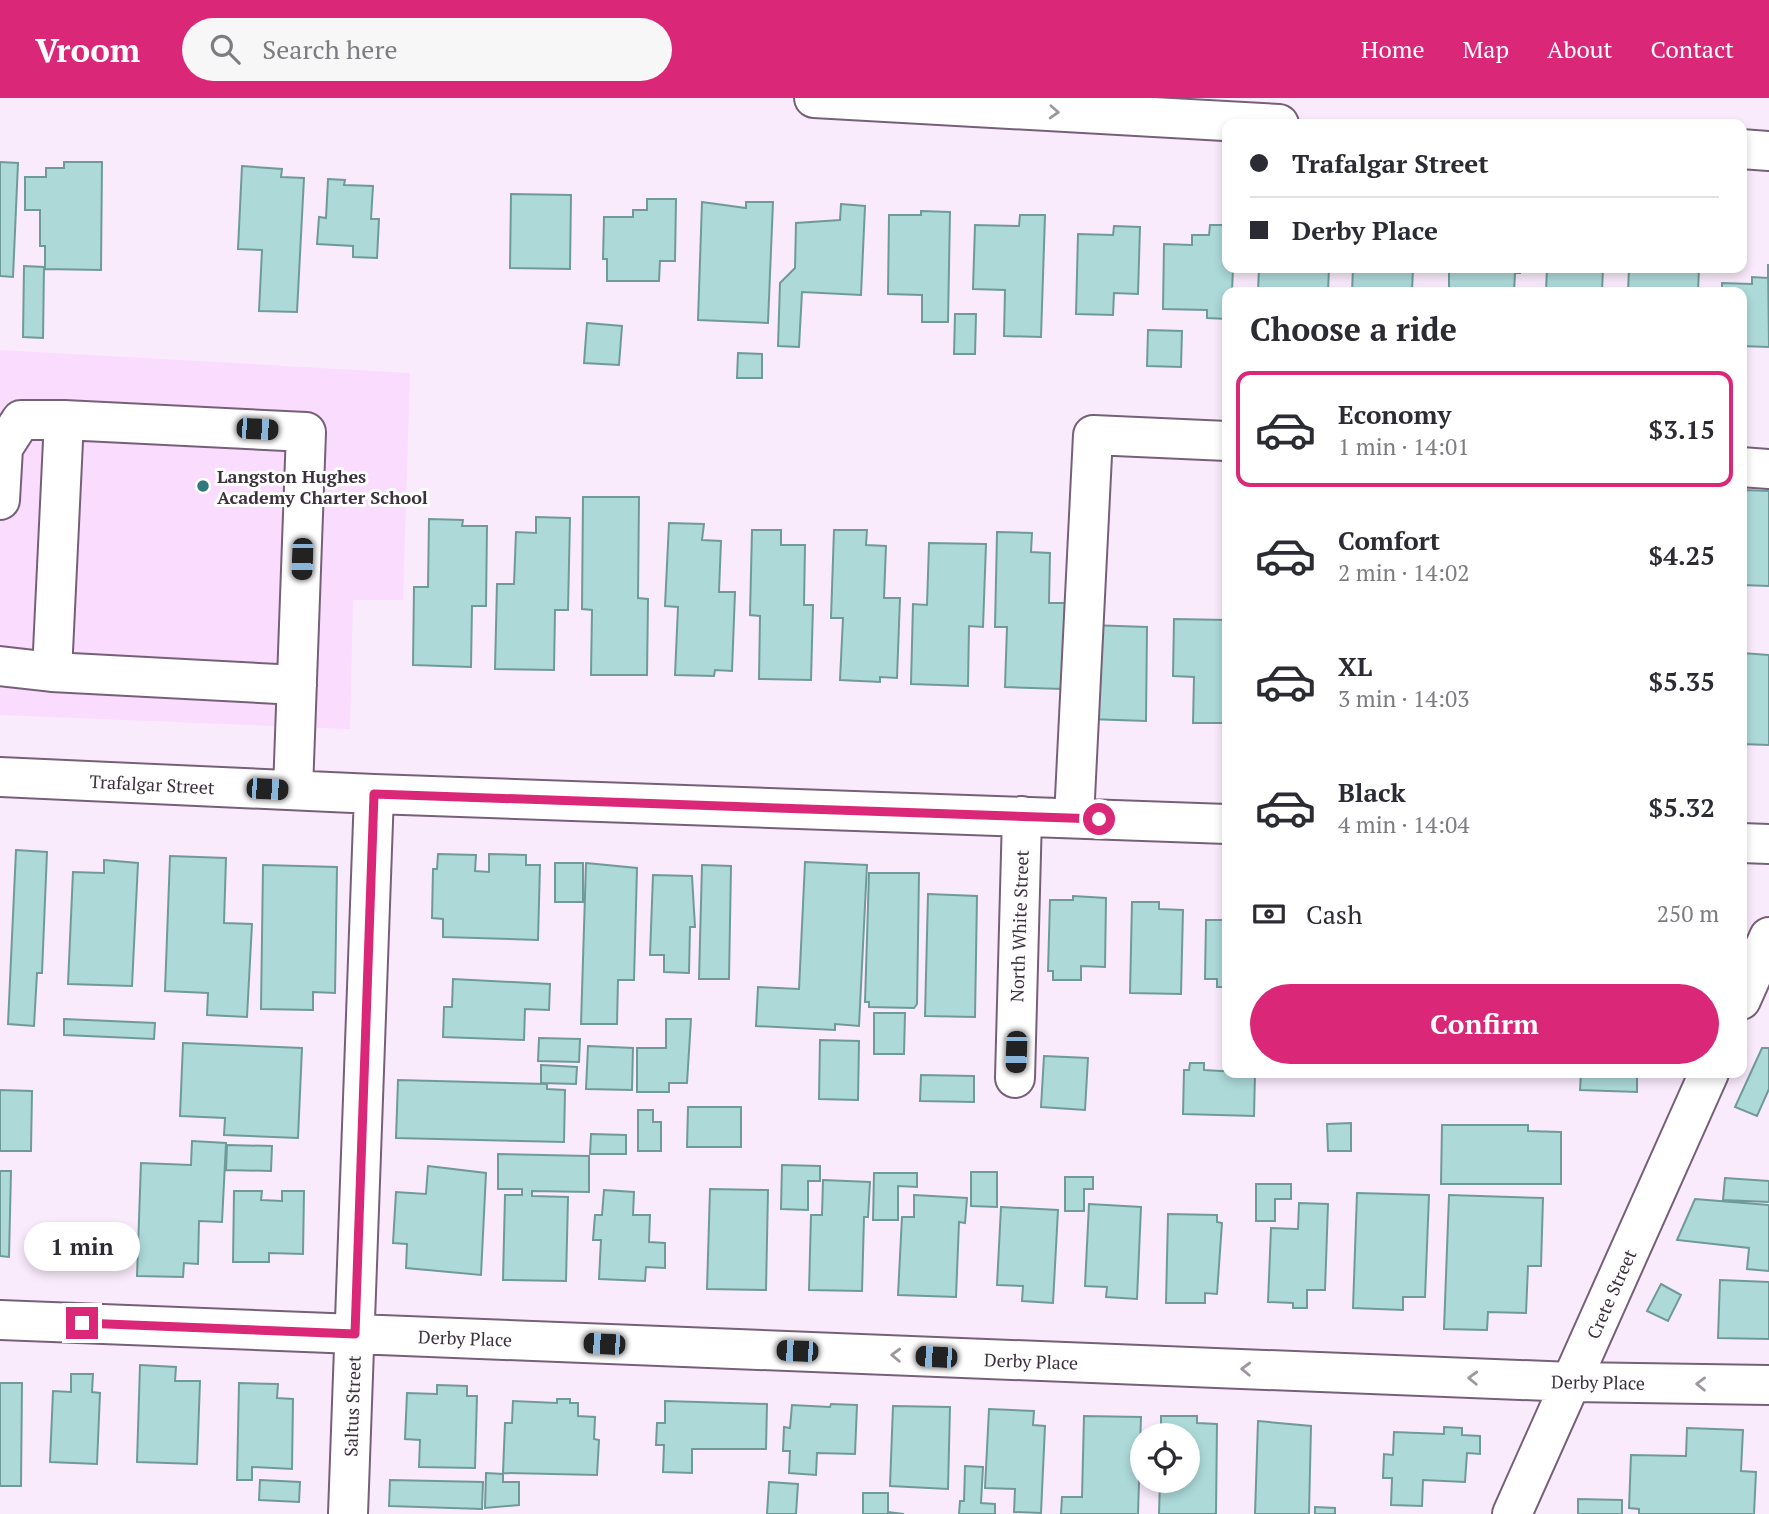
<!DOCTYPE html>
<html lang="en">
<head>
<meta charset="utf-8">
<style>
  body { margin:0; font-family:"PT Serif",serif; background:#f7f7f7; color:#2b2b33; height:100vh; display:flex; flex-direction:column; font-size:26px; white-space:nowrap }
  * { box-sizing:border-box; margin:0 }
  p { font-size:23px; color:#7c7c81 }
  .icon { flex:none; width:38px; height:38px; fill:none; stroke:currentColor; stroke-width:2; stroke-linecap:round; stroke-linejoin:round }
  .map { position:relative; flex:1; overflow:hidden }
  .panel { position:absolute; left:1222px; top:189px; width:525px; height:791px; display:flex; flex-direction:column; background:#fff; border-radius:14px; box-shadow:0 4px 10px #0003 }
  .panel>* { flex:none }
  .top-card { position:absolute; left:1222px; top:21px; width:525px; height:154px; border-radius:14px; box-shadow:0 4px 10px #0003; display:grid; align-content:center; height:154px; padding:0 28px; background:#fff }
  .buttons { position:absolute; left:1130px; top:1325px; display:grid; gap:14px }
  .buttons a { display:grid; place-items:center; width:70px; height:70px; border-radius:50%; background:#fff; box-shadow:0 4px 10px #0003; font-size:35px }
  .end { position:absolute; width:32px; height:32px; margin:-16px; border:9px solid #db2777; background:#fff; box-shadow:0 0 0 4px #fff }
  .from { border-radius:50% }
  .bubble { position:absolute; height:49px; border-radius:24px; background:#fff; box-shadow:0 4px 10px #0003; font-size:23px; font-weight:800; line-height:49px; text-align:center }
  .car { position:absolute; width:21px; height:42px; margin:-21px -10px; border-radius:9px; box-shadow:0 0 5px 2px #0007; background:linear-gradient(#222 24%,#8ab4d8 0 40%,#222 0 76%,#8ab4d8 0 86%,#222 0) }
  .top-card b { display:flex; align-items:center; gap:24px; height:66px; font-size:26px }
  .top-card b+b { border-top:2px solid #e1e1e2 }
  .top-card i { width:18px; height:18px; background:#2b2b33 }
  ul { padding:0; list-style:none }
  li { display:flex; align-items:center; gap:21px; height:116px; margin:0 14px 10px; padding:0 14px; border:4px solid transparent; border-radius:14px }
  li div { flex:1 }
  li b { display:block; font-size:26px }
  li em { font-style:normal; font-weight:800 }
  li.on { border-color:#db2777 }
  li>.icon { width:63px; height:63px; stroke-width:1.5 }
  h2 { padding:0 28px; font-size:32px; line-height:84px }
  .pay { display:flex; align-items:center; gap:18px; height:77px; padding:0 28px; font-size:26px }
  .pay p { margin-inline-start:auto }
  .cta { display:flex; gap:14px; margin-top:auto; padding:14px 28px }
  .cta a { flex:1; height:80px; border-radius:42px; background:#db2777; color:#fff; font-size:28px; font-weight:800; line-height:80px; text-align:center }
  header { display:flex; align-items:center; gap:42px; box-sizing:border-box; height:98px; padding:0 35px; background:#db2777; color:#fff }
  header strong { font-size:33px }
  nav { display:flex; gap:38px; margin-inline-start:auto; font-size:24px }
  .search { width:490px; height:63px; background:#f7f7f7; display:flex; align-items:center; gap:18px; box-sizing:border-box; padding:0 24px; border-radius:38px; color:#7c7c81; font-size:26px }
  .map>svg:first-child { display:block }
  .built { fill:#fadcfe }
  .building { fill:#add9d9; stroke:#709a9a; stroke-width:2 }
  .lines { fill:none; stroke-linecap:round; stroke-linejoin:round }
  .minor-casing { stroke:#766078; stroke-width:42 }
  .minor { stroke:#fff; stroke-width:38 }
  .oneway { stroke:#9e989e }
  .route { stroke:#db2777; stroke-width:9 }
  .poi-dot { fill:#307a7b; stroke:#fefefe; stroke-width:2.5 }
  .labels { text-anchor:middle; dominant-baseline:central; stroke-width:6; stroke-linejoin:round; paint-order:stroke }
  .poi-label { font-size:18px; font-weight:bold; fill:#3c323d; stroke:#fefefe; text-anchor:start }
  .street-label { font-size:18px; fill:#3c323d; stroke:#fefefe }
</style>
</head>
<body>
<header>
<strong>Vroom</strong>
<div class="search"><svg class="icon" aria-label="search" viewBox="0 0 24 24"><circle cx="10" cy="10" r="6"/><path d="M15 15l6 6"/></svg>Search here</div>
<nav><a>Home</a><a>Map</a><a>About</a><a>Contact</a></nav>
</header>
<div class="map">
<svg width="1769" height="1416" viewBox="0 0 1769 1416">
  <rect width="100%" height="100%" fill="#faebfc"/>
  <!-- built -->
  <path class="built" d="M 0,252 L 410,275 L 403,502 L 353,502 L 350,631 L 0,617 Z"/>
  <!-- building -->
  <path class="building" d="M 0,64 L 18,65 L 13,179 L 0,178 Z
    M 64,64 L 102,64 L 101,172 L 45,171 L 45,148 L 40,148 L 40,112 L 25,112 L 25,79 L 46,79 L 46,70 L 64,70 Z
    M 242,68 L 282,71 L 281,79 L 304,80 L 297,214 L 259,213 L 262,152 L 238,151 Z
    M 328,81 L 345,82 L 344,87 L 373,88 L 371,121 L 379,121 L 377,160 L 353,159 L 353,148 L 317,146 L 319,119 L 326,120 Z
    M 511,96 L 571,97 L 570,171 L 510,170 Z
    M 647,101 L 676,101 L 675,163 L 660,163 L 659,183 L 607,183 L 607,161 L 603,161 L 604,119 L 633,119 L 633,112 L 647,112 Z
    M 702,104 L 746,110 L 746,104 L 773,104 L 768,225 L 698,222 Z
    M 841,106 L 865,108 L 861,197 L 802,194 L 799,249 L 778,248 L 780,185 L 795,170 L 796,125 L 840,122 Z
    M 921,113 L 950,114 L 948,224 L 922,224 L 922,197 L 888,196 L 889,117 L 921,117 Z
    M 1020,117 L 1045,117 L 1041,239 L 1004,238 L 1005,192 L 973,191 L 975,127 L 1019,128 Z
    M 1210,127 L 1227,127 L 1227,170 L 1233,170 L 1232,194 L 1227,194 L 1227,221 L 1207,220 L 1207,212 L 1163,211 L 1164,146 L 1192,147 L 1192,137 L 1209,137 Z
    M 1114,128 L 1140,129 L 1138,196 L 1114,195 L 1113,217 L 1076,216 L 1078,136 L 1113,137 Z
    M 1768,166 L 1769,249 L 1741,248 L 1741,194 L 1722,194 L 1722,185 L 1752,186 L 1752,179 L 1768,180 Z
    M 24,168 L 44,169 L 43,240 L 23,239 Z
    M 1259,170 L 1329,170 L 1328,194 L 1258,194 Z
    M 1353,170 L 1413,170 L 1412,194 L 1352,194 Z
    M 1449,170 L 1520,170 L 1520,175 L 1515,175 L 1514,194 L 1449,194 Z
    M 1547,170 L 1603,170 L 1602,194 L 1546,194 Z
    M 1629,170 L 1699,170 L 1698,194 L 1628,194 Z
    M 955,216 L 976,216 L 975,256 L 954,256 Z
    M 587,225 L 622,228 L 619,267 L 584,265 Z
    M 1148,232 L 1182,233 L 1181,269 L 1147,268 Z
    M 738,255 L 762,256 L 762,280 L 737,280 Z
    M 1744,392 L 1769,393 L 1769,488 L 1741,487 Z
    M 583,399 L 639,399 L 638,500 L 648,501 L 647,577 L 591,577 L 592,512 L 582,511 Z
    M 536,419 L 570,420 L 568,512 L 555,512 L 554,572 L 495,571 L 497,486 L 514,486 L 516,434 L 536,435 Z
    M 429,421 L 463,422 L 462,428 L 487,428 L 486,508 L 472,508 L 471,569 L 413,567 L 414,489 L 428,489 Z
    M 669,425 L 704,426 L 702,442 L 721,443 L 719,494 L 735,494 L 732,573 L 715,572 L 714,578 L 675,577 L 678,509 L 665,508 Z
    M 752,432 L 781,432 L 781,447 L 805,447 L 804,507 L 813,507 L 811,582 L 759,581 L 760,518 L 750,517 Z
    M 834,432 L 867,432 L 866,447 L 886,448 L 884,500 L 900,500 L 897,580 L 880,579 L 880,584 L 840,582 L 843,520 L 831,520 Z
    M 997,434 L 1032,435 L 1031,454 L 1050,455 L 1049,505 L 1065,505 L 1063,591 L 1005,589 L 1007,529 L 995,529 Z
    M 929,445 L 986,446 L 983,529 L 969,528 L 968,588 L 911,586 L 913,506 L 927,507 Z
    M 1174,521 L 1227,522 L 1227,625 L 1193,625 L 1194,579 L 1173,578 Z
    M 1089,527 L 1147,529 L 1146,623 L 1088,621 Z
    M 1742,555 L 1769,557 L 1769,647 L 1741,646 Z
    M 16,752 L 47,754 L 42,875 L 37,875 L 34,928 L 8,926 Z
    M 438,756 L 476,757 L 475,773 L 489,774 L 489,756 L 526,757 L 526,767 L 540,767 L 538,842 L 443,839 L 443,821 L 432,820 L 433,771 L 437,771 Z
    M 170,758 L 226,760 L 224,825 L 252,826 L 247,919 L 207,917 L 208,895 L 165,893 Z
    M 104,762 L 138,765 L 132,888 L 68,886 L 73,774 L 104,775 Z
    M 805,764 L 867,767 L 859,928 L 835,926 L 835,932 L 756,928 L 758,889 L 799,891 Z
    M 555,765 L 583,765 L 583,804 L 555,804 Z
    M 586,765 L 637,770 L 634,882 L 618,882 L 617,926 L 581,926 Z
    M 263,767 L 337,769 L 335,895 L 313,894 L 313,912 L 261,911 Z
    M 702,767 L 731,768 L 729,881 L 699,881 Z
    M 869,775 L 919,775 L 917,906 L 914,910 L 869,909 L 869,904 L 865,904 Z
    M 653,777 L 692,778 L 695,829 L 690,829 L 689,875 L 664,874 L 664,857 L 650,857 Z
    M 928,796 L 977,798 L 975,919 L 925,918 Z
    M 1073,798 L 1106,800 L 1105,869 L 1081,868 L 1081,882 L 1053,882 L 1053,873 L 1048,873 L 1050,802 L 1073,802 Z
    M 1132,804 L 1159,804 L 1159,811 L 1183,812 L 1181,896 L 1130,895 Z
    M 1206,822 L 1227,822 L 1227,889 L 1217,889 L 1217,881 L 1205,881 Z
    M 453,881 L 550,886 L 549,912 L 525,911 L 524,942 L 443,939 L 444,909 L 452,909 Z
    M 874,915 L 905,915 L 904,956 L 874,956 Z
    M 64,921 L 155,925 L 154,941 L 64,937 Z
    M 666,921 L 691,921 L 687,985 L 669,985 L 669,994 L 637,994 L 637,950 L 666,950 Z
    M 539,940 L 580,941 L 579,964 L 538,963 Z
    M 820,942 L 859,943 L 858,1002 L 819,1001 Z
    M 183,945 L 302,950 L 298,1040 L 224,1037 L 225,1020 L 180,1018 Z
    M 588,948 L 633,950 L 632,992 L 586,991 Z
    M 1762,950 L 1769,950 L 1769,991 L 1757,1018 L 1735,1009 Z
    M 1044,958 L 1088,960 L 1085,1012 L 1041,1009 Z
    M 1190,965 L 1204,965 L 1204,972 L 1255,975 L 1254,1018 L 1183,1016 L 1184,972 L 1189,972 Z
    M 541,967 L 577,969 L 576,986 L 541,985 Z
    M 1581,975 L 1637,975 L 1637,994 L 1580,992 Z
    M 921,977 L 974,978 L 974,1004 L 920,1003 Z
    M 398,982 L 547,986 L 547,991 L 565,992 L 564,1044 L 396,1040 Z
    M 0,992 L 32,993 L 31,1053 L 0,1053 Z
    M 688,1009 L 741,1009 L 741,1049 L 687,1049 Z
    M 638,1012 L 653,1012 L 653,1024 L 661,1024 L 661,1053 L 638,1053 Z
    M 1351,1025 L 1351,1053 L 1328,1053 L 1327,1026 Z
    M 1442,1027 L 1528,1027 L 1528,1033 L 1561,1034 L 1561,1086 L 1441,1086 Z
    M 591,1036 L 626,1037 L 626,1056 L 590,1056 Z
    M 192,1043 L 226,1045 L 222,1124 L 199,1123 L 198,1166 L 184,1165 L 183,1179 L 137,1178 L 141,1065 L 191,1067 Z
    M 227,1047 L 272,1048 L 271,1073 L 226,1072 Z
    M 498,1056 L 589,1058 L 589,1094 L 532,1093 L 532,1098 L 568,1099 L 566,1183 L 503,1182 L 505,1097 L 522,1097 L 522,1091 L 498,1091 Z
    M 782,1067 L 820,1068 L 820,1083 L 808,1083 L 808,1112 L 781,1111 Z
    M 428,1068 L 486,1075 L 481,1177 L 406,1170 L 407,1146 L 393,1145 L 396,1094 L 426,1096 Z
    M 0,1073 L 11,1073 L 9,1159 L 0,1158 Z
    M 971,1074 L 997,1074 L 997,1109 L 971,1108 Z
    M 874,1075 L 917,1075 L 917,1089 L 898,1088 L 898,1122 L 873,1122 Z
    M 1065,1079 L 1093,1079 L 1093,1091 L 1084,1091 L 1084,1113 L 1065,1113 Z
    M 1725,1080 L 1769,1083 L 1769,1104 L 1723,1102 Z
    M 823,1082 L 870,1084 L 868,1119 L 864,1119 L 862,1193 L 809,1192 L 811,1117 L 822,1117 Z
    M 1256,1086 L 1291,1086 L 1291,1101 L 1275,1101 L 1275,1123 L 1256,1123 Z
    M 710,1091 L 768,1092 L 766,1192 L 707,1191 Z
    M 604,1092 L 634,1094 L 633,1117 L 650,1117 L 649,1144 L 665,1145 L 665,1170 L 646,1169 L 645,1183 L 599,1181 L 601,1142 L 593,1142 L 595,1117 L 602,1117 Z
    M 234,1093 L 262,1093 L 261,1102 L 282,1103 L 282,1093 L 304,1093 L 303,1156 L 269,1155 L 269,1164 L 233,1164 Z
    M 1357,1095 L 1429,1097 L 1425,1199 L 1403,1199 L 1403,1212 L 1353,1210 Z
    M 914,1097 L 967,1100 L 965,1125 L 959,1124 L 956,1199 L 898,1197 L 902,1119 L 914,1119 Z
    M 1449,1097 L 1543,1100 L 1541,1168 L 1528,1168 L 1526,1215 L 1488,1214 L 1487,1232 L 1444,1231 Z
    M 1695,1101 L 1769,1107 L 1769,1173 L 1747,1171 L 1749,1150 L 1677,1142 Z
    M 1299,1105 L 1328,1106 L 1325,1192 L 1307,1192 L 1307,1210 L 1293,1210 L 1293,1205 L 1268,1204 L 1271,1130 L 1298,1131 Z
    M 1089,1106 L 1141,1109 L 1137,1201 L 1106,1199 L 1107,1189 L 1085,1188 Z
    M 1001,1109 L 1058,1112 L 1053,1205 L 1022,1203 L 1023,1188 L 997,1187 Z
    M 1168,1116 L 1217,1117 L 1217,1124 L 1222,1125 L 1217,1196 L 1205,1195 L 1205,1205 L 1166,1205 Z
    M 1720,1182 L 1769,1184 L 1769,1241 L 1718,1240 Z
    M 1661,1186 L 1681,1197 L 1668,1223 L 1647,1213 Z
    M 140,1267 L 176,1269 L 175,1283 L 200,1283 L 197,1366 L 137,1364 Z
    M 71,1276 L 93,1276 L 92,1294 L 100,1295 L 97,1366 L 50,1364 L 53,1293 L 71,1294 Z
    M 0,1285 L 22,1285 L 21,1388 L 0,1388 Z
    M 239,1285 L 278,1286 L 277,1300 L 293,1301 L 292,1371 L 252,1369 L 252,1382 L 237,1382 Z
    M 437,1287 L 467,1288 L 467,1298 L 477,1298 L 475,1370 L 419,1369 L 420,1342 L 405,1341 L 407,1295 L 437,1296 Z
    M 557,1301 L 570,1301 L 570,1305 L 578,1305 L 578,1318 L 595,1319 L 594,1341 L 599,1342 L 597,1377 L 503,1375 L 505,1325 L 512,1325 L 513,1303 L 557,1305 Z
    M 665,1303 L 767,1306 L 766,1351 L 692,1351 L 692,1375 L 663,1374 L 664,1347 L 656,1347 L 657,1325 L 665,1325 Z
    M 831,1306 L 857,1307 L 855,1356 L 817,1355 L 816,1377 L 789,1375 L 790,1353 L 783,1353 L 784,1329 L 790,1330 L 792,1307 L 830,1309 Z
    M 893,1308 L 950,1309 L 948,1391 L 890,1388 Z
    M 989,1311 L 1034,1313 L 1033,1327 L 1045,1328 L 1041,1415 L 1014,1414 L 1015,1391 L 985,1390 Z
    M 1084,1318 L 1141,1319 L 1138,1416 L 1061,1416 L 1062,1399 L 1082,1399 Z
    M 1161,1318 L 1197,1318 L 1197,1325 L 1217,1326 L 1216,1416 L 1159,1416 L 1160,1382 L 1188,1382 L 1188,1337 L 1161,1337 Z
    M 1258,1323 L 1311,1328 L 1309,1416 L 1255,1416 Z
    M 1444,1329 L 1462,1330 L 1462,1337 L 1480,1338 L 1480,1356 L 1467,1355 L 1465,1384 L 1423,1382 L 1422,1408 L 1391,1407 L 1392,1380 L 1383,1380 L 1384,1356 L 1393,1357 L 1394,1334 L 1444,1336 Z
    M 1687,1330 L 1743,1332 L 1741,1373 L 1756,1374 L 1754,1416 L 1639,1416 L 1639,1411 L 1629,1410 L 1631,1357 L 1686,1358 Z
    M 965,1368 L 983,1369 L 981,1405 L 995,1406 L 995,1416 L 959,1416 L 960,1403 L 964,1403 Z
    M 486,1375 L 503,1376 L 503,1384 L 519,1384 L 519,1407 L 485,1410 Z
    M 260,1382 L 300,1384 L 299,1404 L 259,1402 Z
    M 390,1382 L 483,1384 L 482,1411 L 389,1408 Z
    M 769,1384 L 798,1386 L 796,1416 L 767,1416 Z
    M 863,1395 L 888,1395 L 888,1414 L 904,1416 L 863,1416 Z
    M 1578,1401 L 1622,1402 L 1622,1416 L 1578,1416 Z
    M 1315,1409 L 1335,1410 L 1335,1416 L 1315,1416 Z"/>
  <g class="lines">
    <!-- minor casing -->
    <g class="minor-casing">
      <path id="minor" d="M 814,0 L 1279,26
        M 1741,51 L 1769,53
        M 1741,369 L 1769,371
        M 0,402 L 3,350 L 21,322 L 64,322
        M 0,568 L 52,574
        M 0,679 L 374,696 L 1227,726
        M 293,692 L 306,334 L 64,322 L 52,574 L 297,587
        M 1074,720 L 1093,337 L 1227,343
        M 1741,745 L 1769,746
        M 1741,902 L 1769,839
        M 1015,980 L 1022,718
        M 0,1222 L 1572,1284 L 1769,1287
        M 348,1416 L 374,696
        M 1512,1416 L 1709,975"/>
    </g>
    <!-- minor -->
    <use href="#minor" class="minor"/>
  </g>
  <!-- one-way arrows -->
  <defs><path id="oneway-chevron" d="M-2-3.5L2.5 0L-2 3.5" fill="none" stroke-width="1.6" stroke-linecap="round" stroke-linejoin="round" transform="scale(1.75)"/></defs>
  <g class="oneway">
    <use href="#oneway-chevron" transform="translate(1054 14) rotate(3)"/>
    <use href="#oneway-chevron" transform="translate(896 1257) rotate(-178)"/>
    <use href="#oneway-chevron" transform="translate(1246 1271) rotate(-178)"/>
    <use href="#oneway-chevron" transform="translate(1473 1280) rotate(-178)"/>
    <use href="#oneway-chevron" transform="translate(1701 1286) rotate(-179)"/>
  </g>
  <g class="lines">
    <!-- route -->
    <path class="route" d="M 82,1225 L 355,1236 L 374,696 L 1099,721"/>
  </g>
  <!-- markers -->
  <circle class="poi-dot" cx="203" cy="388" r="7"/>
  <g class="labels">
    <!-- poi labels -->
    <g class="poi-label">
      <text x="217" y="378">Langston Hughes<tspan x="217" dy="21">Academy Charter School</tspan></text>
    </g>
    <!-- street labels -->
    <g class="street-label">
      <text transform="translate(152 686) rotate(3)">Trafalgar Street</text>
      <text transform="translate(1019 828) rotate(-88)">North White Street</text>
      <text transform="translate(1611 1196) rotate(-66)">Crete Street</text>
      <text transform="translate(465 1240) rotate(2)">Derby Place</text>
      <text transform="translate(1031 1263) rotate(2)">Derby Place</text>
      <text transform="translate(1598 1284) rotate(1)">Derby Place</text>
      <text transform="translate(352 1308) rotate(-88)">Saltus Street</text>
    </g>
  </g>
</svg>
<div class="buttons">
<a><svg class="icon" aria-label="locate" viewBox="0 0 24 24"><circle cx="12" cy="12" r="6"/><path d="M12 2v4M12 18v4M2 12h4M18 12h4"/></svg></a>
</div>
<i class="end from" style="left:1099px;top:721px"></i>
<i class="end" style="left:82px;top:1225px"></i>
<div class="bubble" style="left:24px;top:1124px;width:116px">1 min</div>
<i class="car" style="left:257px;top:331px;rotate:93deg"></i>
<i class="car" style="left:302px;top:461px;rotate:182deg"></i>
<i class="car" style="left:267px;top:691px;rotate:93deg"></i>
<i class="car" style="left:1016px;top:954px;rotate:182deg"></i>
<i class="car" style="left:604px;top:1246px;rotate:273deg"></i>
<i class="car" style="left:797px;top:1253px;rotate:272deg"></i>
<i class="car" style="left:936px;top:1259px;rotate:273deg"></i>
<div class="top-card">
<b><i class="from"></i>Trafalgar Street</b>
<b><i></i>Derby Place</b>
</div>
<section class="panel">
<h2>Choose a ride</h2>
<ul>
<li class="on"><svg class="icon" aria-label="car" viewBox="0 0 24 24"><path d="M5 17H2v-5l4-1 3-4h7l3 4 3 1v5h-3M9 17h6M6 11h13"/><circle cx="7" cy="17" r="2"/><circle cx="17" cy="17" r="2"/></svg><div><b>Economy</b><p>1 min · 14:01</p></div><em>$3.15</em></li>
<li><svg class="icon" aria-label="car" viewBox="0 0 24 24"><path d="M5 17H2v-5l4-1 3-4h7l3 4 3 1v5h-3M9 17h6M6 11h13"/><circle cx="7" cy="17" r="2"/><circle cx="17" cy="17" r="2"/></svg><div><b>Comfort</b><p>2 min · 14:02</p></div><em>$4.25</em></li>
<li><svg class="icon" aria-label="car" viewBox="0 0 24 24"><path d="M5 17H2v-5l4-1 3-4h7l3 4 3 1v5h-3M9 17h6M6 11h13"/><circle cx="7" cy="17" r="2"/><circle cx="17" cy="17" r="2"/></svg><div><b>XL</b><p>3 min · 14:03</p></div><em>$5.35</em></li>
<li><svg class="icon" aria-label="car" viewBox="0 0 24 24"><path d="M5 17H2v-5l4-1 3-4h7l3 4 3 1v5h-3M9 17h6M6 11h13"/><circle cx="7" cy="17" r="2"/><circle cx="17" cy="17" r="2"/></svg><div><b>Black</b><p>4 min · 14:04</p></div><em>$5.32</em></li>
</ul>
<div class="pay"><svg class="icon" aria-label="cash" viewBox="0 0 24 24"><path d="M3 7h18v10H3z"/><circle cx="12" cy="12" r="2"/></svg>Cash<p>250 m</p></div>
<div class="cta"><a>Confirm</a></div>
</section>
</div>
</body>
</html>
